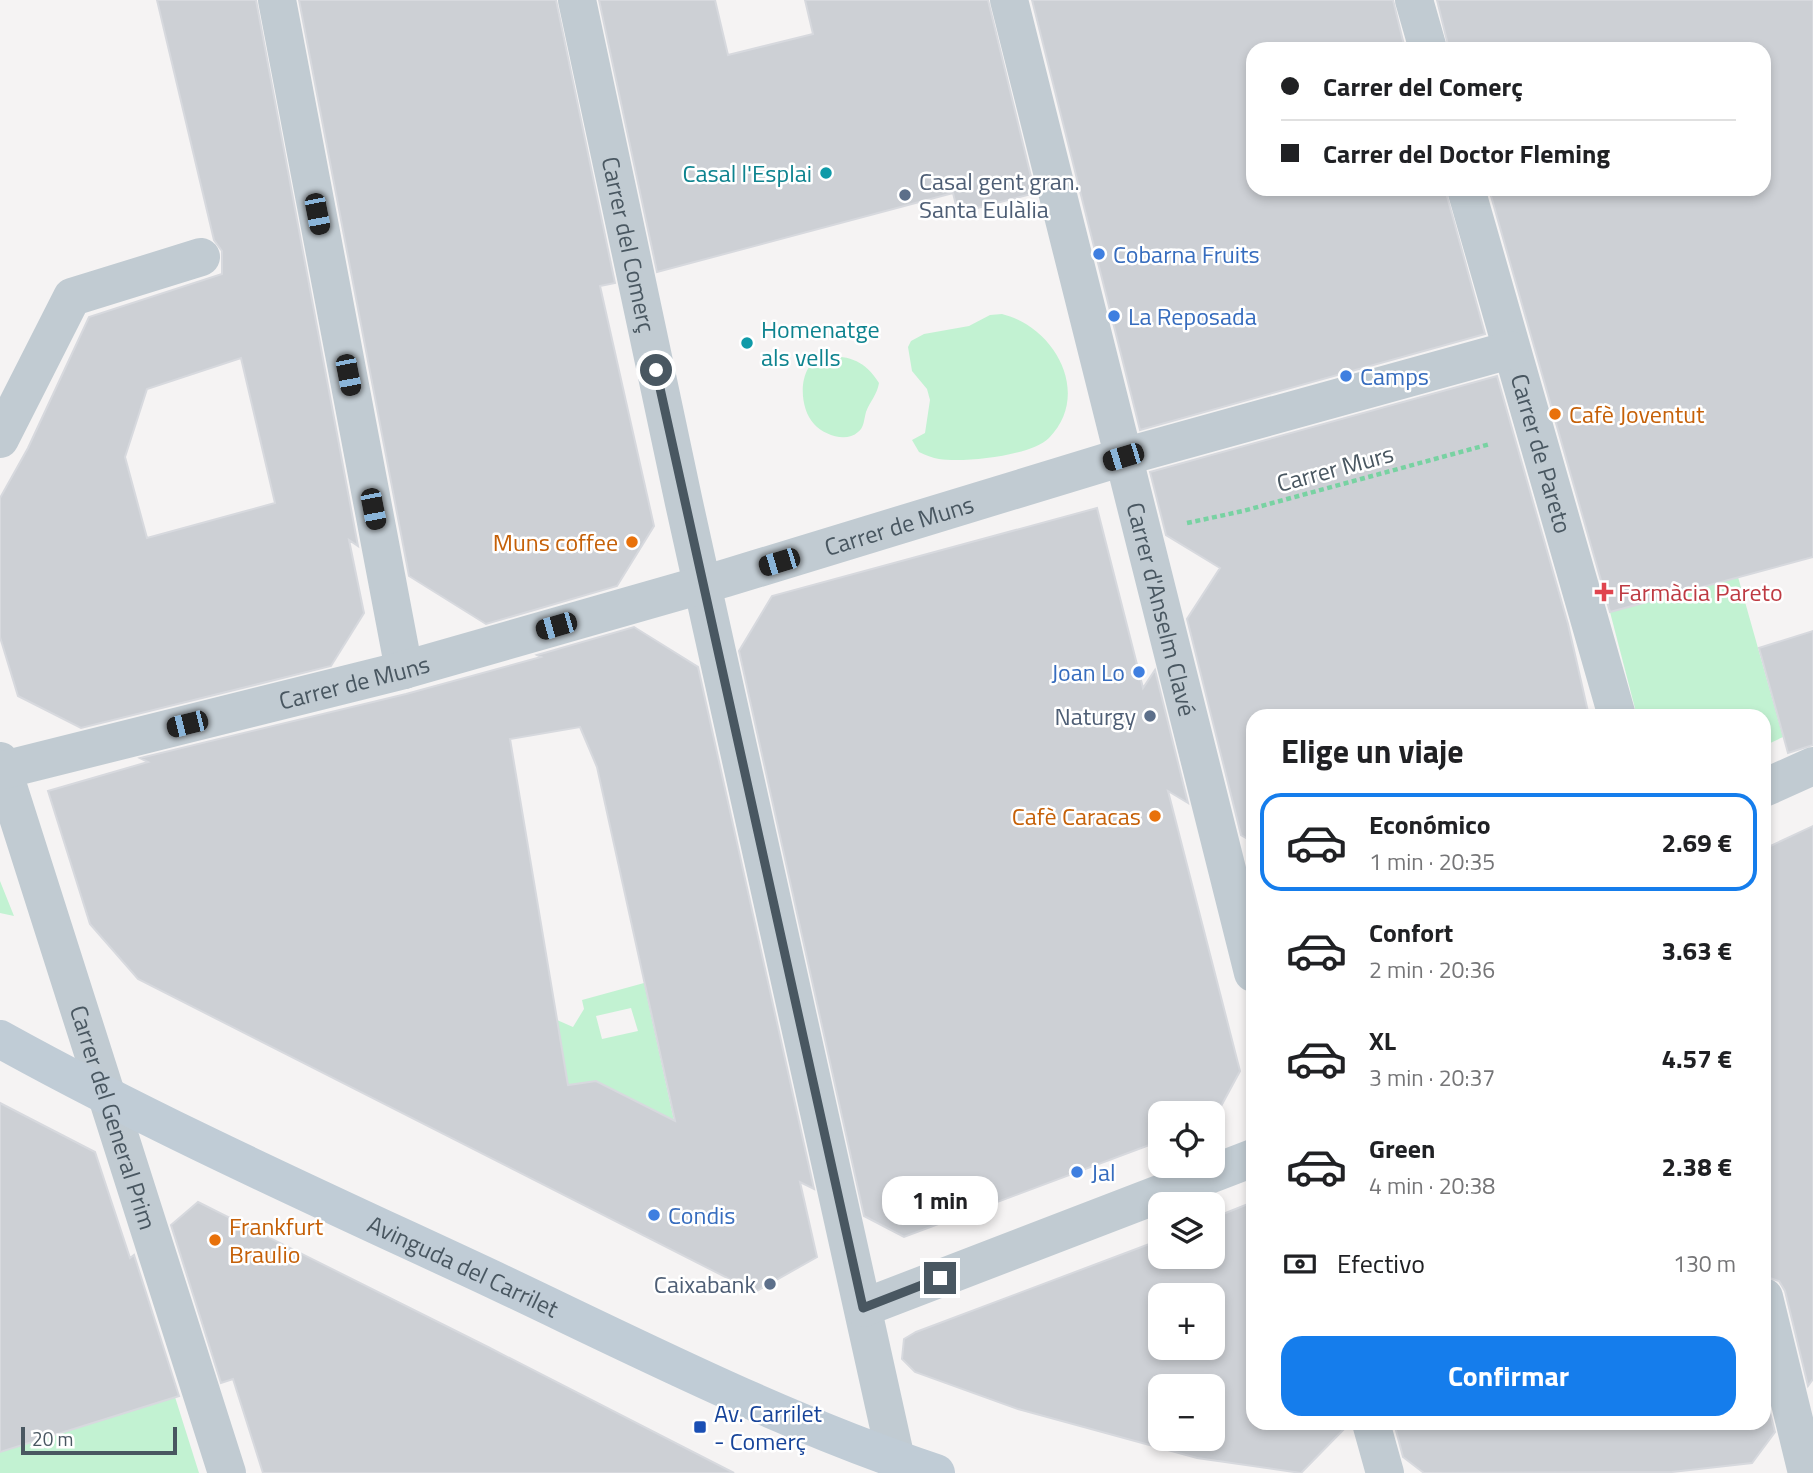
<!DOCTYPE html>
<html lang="es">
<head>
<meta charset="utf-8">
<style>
  body { margin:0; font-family:"Titillium Web",sans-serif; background:#f6f6f6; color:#202124; height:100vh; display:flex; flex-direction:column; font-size:26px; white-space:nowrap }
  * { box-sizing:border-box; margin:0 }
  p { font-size:23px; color:#757577 }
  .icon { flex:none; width:38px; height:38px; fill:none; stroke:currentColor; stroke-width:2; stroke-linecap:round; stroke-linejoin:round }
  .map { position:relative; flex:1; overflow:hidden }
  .details { position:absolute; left:1246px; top:709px; width:525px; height:721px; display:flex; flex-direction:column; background:#fff; border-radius:21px; box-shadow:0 4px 10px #0003 }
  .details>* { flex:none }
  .guide { position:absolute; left:1246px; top:42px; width:525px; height:154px; border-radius:21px; box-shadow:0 4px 10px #0003; display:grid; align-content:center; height:154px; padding:0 35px; background:#fff }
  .tools { position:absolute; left:1148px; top:1101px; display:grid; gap:14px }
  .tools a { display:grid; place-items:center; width:77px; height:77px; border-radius:14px; background:#fff; box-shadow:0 4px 10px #0003; font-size:35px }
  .scale { position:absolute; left:21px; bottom:18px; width:156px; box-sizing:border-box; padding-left:7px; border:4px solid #495761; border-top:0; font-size:19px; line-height:24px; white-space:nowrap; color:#495761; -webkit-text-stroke:5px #fff; paint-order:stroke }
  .end { position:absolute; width:32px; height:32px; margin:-16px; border:9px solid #495761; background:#fff; box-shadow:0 0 0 4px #fff }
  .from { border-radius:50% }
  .bubble { position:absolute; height:49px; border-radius:21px; background:#fff; box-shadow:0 4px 10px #0003; font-size:23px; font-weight:700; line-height:49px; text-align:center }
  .car { position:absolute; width:21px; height:42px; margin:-21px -10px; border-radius:9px; box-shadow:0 0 5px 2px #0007; background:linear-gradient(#222 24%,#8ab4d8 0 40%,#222 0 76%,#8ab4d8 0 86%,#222 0) }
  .guide b { display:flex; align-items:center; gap:24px; height:66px; font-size:26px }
  .guide b+b { border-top:2px solid #e0e0e0 }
  .guide i { width:18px; height:18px; background:#202124 }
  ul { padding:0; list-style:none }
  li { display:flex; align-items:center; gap:21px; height:98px; margin:0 14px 10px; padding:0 21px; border:4px solid transparent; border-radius:21px }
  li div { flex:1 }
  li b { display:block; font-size:26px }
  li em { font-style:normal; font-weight:700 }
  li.selected { border-color:#157dec }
  li>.icon { width:63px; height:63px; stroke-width:1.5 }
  h2 { padding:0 35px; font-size:32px; line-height:84px }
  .pay { display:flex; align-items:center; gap:18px; height:77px; padding:0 35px; font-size:26px }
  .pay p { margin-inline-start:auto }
  .action { display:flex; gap:14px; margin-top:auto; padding:14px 35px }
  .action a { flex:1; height:80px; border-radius:21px; background:#157dec; color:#fff; font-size:28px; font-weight:700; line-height:80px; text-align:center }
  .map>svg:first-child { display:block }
  .green { fill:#c2f2d2; fill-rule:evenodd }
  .building { fill:#cdd0d5; stroke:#d7d9de; stroke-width:2; fill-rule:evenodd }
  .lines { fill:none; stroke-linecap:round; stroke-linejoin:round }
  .path { stroke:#78d2a2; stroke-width:4.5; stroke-dasharray:5 3.5; stroke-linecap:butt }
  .street { stroke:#c1cbd2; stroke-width:38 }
  .secondary { stroke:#c0ccd6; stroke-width:38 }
  .route { stroke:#495761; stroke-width:9 }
  .culture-dot { fill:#0f9aa8; stroke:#fff; stroke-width:2.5 }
  .service-dot { fill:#5c6f8a; stroke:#fff; stroke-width:2.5 }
  .shop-dot { fill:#3f7fe0; stroke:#fff; stroke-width:2.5 }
  .food-dot { fill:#e8710a; stroke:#fff; stroke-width:2.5 }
  .health-dot { fill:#e0444e; stroke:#fff; stroke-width:2.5 }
  .transit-dot { fill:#1a4fb4; stroke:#fff; stroke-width:2.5 }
  .labels { text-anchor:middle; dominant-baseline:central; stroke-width:5; stroke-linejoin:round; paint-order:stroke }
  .culture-label { font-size:24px; fill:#0d838f; stroke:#fff; text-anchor:end }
  .service-label { font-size:24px; fill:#4e5e75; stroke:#fff; text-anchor:end }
  .street-label { font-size:24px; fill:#495761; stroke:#fff }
  .shop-label { font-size:24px; fill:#366cbe; stroke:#fff; text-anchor:start }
  .food-label { font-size:24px; fill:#c56008; stroke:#fff; text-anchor:start }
  .health-label { font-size:24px; fill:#be3a42; stroke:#fff; text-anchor:start }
  .transit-label { font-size:24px; fill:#164399; stroke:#fff; text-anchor:start }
</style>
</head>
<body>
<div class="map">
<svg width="1813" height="1473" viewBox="0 0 1813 1473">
  <rect width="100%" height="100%" fill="#f5f3f3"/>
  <!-- green -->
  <path class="green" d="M 1002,314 C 1055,327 1092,394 1049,438 C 1031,456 964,463 939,459 C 933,458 925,455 919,452 L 912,440 L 925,433 L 930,400 L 927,389 L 912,371 L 908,347 L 911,341 L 924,334 L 969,326 L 990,315 Z
    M 826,356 C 851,356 865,361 879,383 C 877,395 870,401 866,412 C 864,419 864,428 858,432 C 846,443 824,435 814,424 C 797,406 798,360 826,356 Z
    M 1738,577 L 1783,737 L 1764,746 L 1764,716 L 1637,716 L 1610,612 Z
    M 0,881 L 14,916 L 0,913 Z
    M 644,983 L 678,1139 L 663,1156 L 652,1109 L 596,1081 L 568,1085 L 557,1020 L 573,1027 L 584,1009 L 582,1000 ZM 631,1008 L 638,1031 L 602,1039 L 596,1016 Z
    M 175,1397 L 199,1473 L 0,1473 L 0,1452 Z"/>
  <!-- building -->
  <path class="building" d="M 157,0 L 256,0 L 358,546 L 349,540 L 364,613 L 331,666 L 81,728 L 18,696 L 0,637 L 0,498 L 28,448 L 89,317 L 222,274 L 222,251 L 214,240 ZM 241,358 L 275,503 L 147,538 L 125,457 L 147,389 Z
    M 299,0 L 556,0 L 615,283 L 600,286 L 654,526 L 617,586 L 486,624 L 409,576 Z
    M 599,0 L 715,0 L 728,55 L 813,34 L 805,0 L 988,0 L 1035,193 L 958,213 L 953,193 L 657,272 Z
    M 1032,0 L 1393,0 L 1405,49 L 1253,49 L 1253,189 L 1445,189 L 1485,334 L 1140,430 Z
    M 1437,0 L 1813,0 L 1813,557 L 1610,612 L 1489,189 L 1764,189 L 1764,49 L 1449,49 Z
    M 1497,376 L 1568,624 L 1589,716 L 1253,716 L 1253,842 L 1241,835 L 1187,619 L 1220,568 L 1166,535 L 1150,472 Z
    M 1097,508 L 1143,688 L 1155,670 L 1188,803 L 1168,791 L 1240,1071 L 1213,1121 L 1213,1113 L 1160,1113 L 1160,1141 L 904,1237 L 864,1216 L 739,651 L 772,596 Z
    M 634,627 L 698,667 L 814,1189 L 800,1182 L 817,1257 L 755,1292 L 138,979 L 90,924 L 48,791 L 148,762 L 140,758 L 406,694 L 541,657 L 537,655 ZM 580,727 L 597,767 L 675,1121 L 596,1081 L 568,1085 L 510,739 Z
    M 1813,631 L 1813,745 L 1788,753 L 1759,648 Z
    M 1813,826 L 1813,1379 L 1808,1386 L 1785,1291 L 1779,1281 L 1764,1276 L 1764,849 Z
    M 0,1103 L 95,1152 L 130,1258 L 134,1255 L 179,1396 L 0,1452 Z
    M 198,1202 L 488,1347 L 734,1473 L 263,1473 L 233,1379 L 221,1383 L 171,1225 Z
    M 1253,1202 L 1253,1423 L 1350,1423 L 1301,1473 L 1197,1458 L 1018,1409 L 915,1372 L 902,1359 L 904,1339 L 916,1332 L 1160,1240 L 1160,1256 L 1213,1256 L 1213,1218 ZM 1160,1295 L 1213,1295 L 1213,1348 L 1160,1348 ZM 1160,1386 L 1213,1386 L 1213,1438 L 1160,1438 Z
    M 1764,1389 L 1775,1432 L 1752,1463 L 1672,1472 L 1424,1473 L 1403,1457 L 1394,1423 L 1764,1423 Z"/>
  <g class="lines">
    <!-- path -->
    <path class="path" d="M 1187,523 L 1243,511 L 1490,444"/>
    <!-- street -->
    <g class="street">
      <path d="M 277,0 L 404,670"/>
      <path id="s1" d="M 577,0 L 684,503 L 899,1473"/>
      <path id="s2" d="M 1009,0 L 1253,973"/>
      <path d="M 1414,0 L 1428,49"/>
      <path id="s3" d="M 1466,189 L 1617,716"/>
      <path d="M 0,439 L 72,297 L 201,257"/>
      <path id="s4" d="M 0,761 L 227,1473"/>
      <path id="s5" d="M 3,770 L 404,670 L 726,578 L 1123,457 L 1510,350"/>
      <path d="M 1764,788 L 1813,766"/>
      <path d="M 1764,1297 L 1807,1473"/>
      <path d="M 863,1308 L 1253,1158"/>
      <path d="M 1371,1423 L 1385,1473"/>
    </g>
    <!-- secondary -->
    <path class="secondary" id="s6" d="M 0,1039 C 159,1127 325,1201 490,1278 C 636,1347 782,1422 936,1473"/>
  </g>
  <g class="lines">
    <!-- route -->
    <path class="route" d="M 656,370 L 863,1308 L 940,1278"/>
  </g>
  <!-- markers -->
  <g class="culture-dot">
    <circle cx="826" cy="173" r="7"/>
    <circle cx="747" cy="343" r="7"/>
  </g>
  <g class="service-dot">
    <circle cx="905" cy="195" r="7"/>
    <circle cx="1150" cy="716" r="7"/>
    <circle cx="770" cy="1284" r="7"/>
  </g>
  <g class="shop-dot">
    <circle cx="1099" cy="254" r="7"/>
    <circle cx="1114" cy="316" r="7"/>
    <circle cx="1346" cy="376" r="7"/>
    <circle cx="1139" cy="672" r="7"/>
    <circle cx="1077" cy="1172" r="7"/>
    <circle cx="654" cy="1215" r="7"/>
  </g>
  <g class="food-dot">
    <circle cx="1555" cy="414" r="7"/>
    <circle cx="632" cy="542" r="7"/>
    <circle cx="1155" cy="816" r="7"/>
    <circle cx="215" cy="1240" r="7"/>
  </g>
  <path class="health-dot" d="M1600.5 581.5h7v7h7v7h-7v7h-7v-7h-7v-7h7z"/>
  <rect class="transit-dot" x="693" y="1420" width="14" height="14" rx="3.5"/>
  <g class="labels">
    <!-- culture labels -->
    <g class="culture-label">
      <text x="812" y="173">Casal l'Esplai</text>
      <text x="761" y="329" text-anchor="start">Homenatge<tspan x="761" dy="28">als vells</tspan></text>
    </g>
    <!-- service labels -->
    <g class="service-label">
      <text x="919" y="181" text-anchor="start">Casal gent gran.<tspan x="919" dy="28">Santa Eulàlia</tspan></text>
      <text x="1136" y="716">Naturgy</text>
      <text x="756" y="1284">Caixabank</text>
    </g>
    <!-- street labels -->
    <g class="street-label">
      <text stroke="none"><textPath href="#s1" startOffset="250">Carrer del Comerç</textPath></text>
      <text stroke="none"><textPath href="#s3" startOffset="275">Carrer de Pareto</textPath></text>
      <text transform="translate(1335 468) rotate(-15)">Carrer Murs</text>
      <text stroke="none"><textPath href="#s5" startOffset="929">Carrer de Muns</textPath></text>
      <text stroke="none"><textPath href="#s2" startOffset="628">Carrer d'Anselm Clavé</textPath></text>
      <text stroke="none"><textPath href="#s5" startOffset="362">Carrer de Muns</textPath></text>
      <text stroke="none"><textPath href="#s4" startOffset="374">Carrer del General Prim</textPath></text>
      <text stroke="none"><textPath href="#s6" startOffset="516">Avinguda del Carrilet</textPath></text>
    </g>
    <!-- shop labels -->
    <g class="shop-label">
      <text x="1113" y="254">Cobarna Fruits</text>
      <text x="1128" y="316">La Reposada</text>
      <text x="1360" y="376">Camps</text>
      <text x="1125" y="672" text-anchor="end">Joan Lo</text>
      <text x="1091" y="1172">Jal</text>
      <text x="668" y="1215">Condis</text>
    </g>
    <!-- food labels -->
    <g class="food-label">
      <text x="1569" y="414">Cafè Joventut</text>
      <text x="618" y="542" text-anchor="end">Muns coffee</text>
      <text x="1141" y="816" text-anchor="end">Cafè Caracas</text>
      <text x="229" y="1226">Frankfurt<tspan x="229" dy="28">Braulio</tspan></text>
    </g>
    <!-- health labels -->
    <g class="health-label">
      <text x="1618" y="592">Farmàcia Pareto</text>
    </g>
    <!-- transit labels -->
    <g class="transit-label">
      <text x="714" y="1413">Av. Carrilet<tspan x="714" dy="28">- Comerç</tspan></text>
    </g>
  </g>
</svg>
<div class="tools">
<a><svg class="icon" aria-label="locate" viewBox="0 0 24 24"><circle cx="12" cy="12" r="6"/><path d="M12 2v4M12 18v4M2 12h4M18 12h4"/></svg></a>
<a><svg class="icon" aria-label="layers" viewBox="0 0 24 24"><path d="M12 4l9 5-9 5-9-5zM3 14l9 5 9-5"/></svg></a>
<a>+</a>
<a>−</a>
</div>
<div class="scale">20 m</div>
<i class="end from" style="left:656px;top:370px"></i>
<i class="end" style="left:940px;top:1278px"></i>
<div class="bubble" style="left:882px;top:1176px;width:116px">1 min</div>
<i class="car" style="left:317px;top:214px;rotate:169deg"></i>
<i class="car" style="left:348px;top:375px;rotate:169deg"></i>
<i class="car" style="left:1123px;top:457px;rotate:253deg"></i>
<i class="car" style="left:373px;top:509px;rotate:169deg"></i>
<i class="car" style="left:779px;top:562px;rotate:253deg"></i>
<i class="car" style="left:556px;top:626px;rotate:254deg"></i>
<i class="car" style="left:187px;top:724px;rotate:256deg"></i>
<div class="guide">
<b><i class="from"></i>Carrer del Comerç</b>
<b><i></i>Carrer del Doctor Fleming</b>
</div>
<section class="details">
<h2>Elige un viaje</h2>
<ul>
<li class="selected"><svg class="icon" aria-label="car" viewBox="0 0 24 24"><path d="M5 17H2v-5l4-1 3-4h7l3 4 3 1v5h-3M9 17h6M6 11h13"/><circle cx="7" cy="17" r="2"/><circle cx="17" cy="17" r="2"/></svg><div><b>Económico</b><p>1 min · 20:35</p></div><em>2.69 €</em></li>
<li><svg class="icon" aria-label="car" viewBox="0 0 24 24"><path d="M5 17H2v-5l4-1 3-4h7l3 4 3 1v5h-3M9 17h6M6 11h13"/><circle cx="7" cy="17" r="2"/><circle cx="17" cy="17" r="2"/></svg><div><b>Confort</b><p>2 min · 20:36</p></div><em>3.63 €</em></li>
<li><svg class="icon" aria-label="car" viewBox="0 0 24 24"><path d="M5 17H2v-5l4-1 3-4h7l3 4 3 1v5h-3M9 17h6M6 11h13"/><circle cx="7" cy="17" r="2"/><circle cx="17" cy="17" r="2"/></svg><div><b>XL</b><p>3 min · 20:37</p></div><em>4.57 €</em></li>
<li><svg class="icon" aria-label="car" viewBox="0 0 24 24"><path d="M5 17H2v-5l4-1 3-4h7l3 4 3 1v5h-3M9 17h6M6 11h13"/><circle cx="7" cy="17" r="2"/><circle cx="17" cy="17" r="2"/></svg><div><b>Green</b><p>4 min · 20:38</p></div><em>2.38 €</em></li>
</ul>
<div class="pay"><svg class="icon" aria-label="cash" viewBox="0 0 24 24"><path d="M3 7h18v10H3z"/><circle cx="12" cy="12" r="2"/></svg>Efectivo<p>130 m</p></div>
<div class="action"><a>Confirmar</a></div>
</section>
</div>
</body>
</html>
